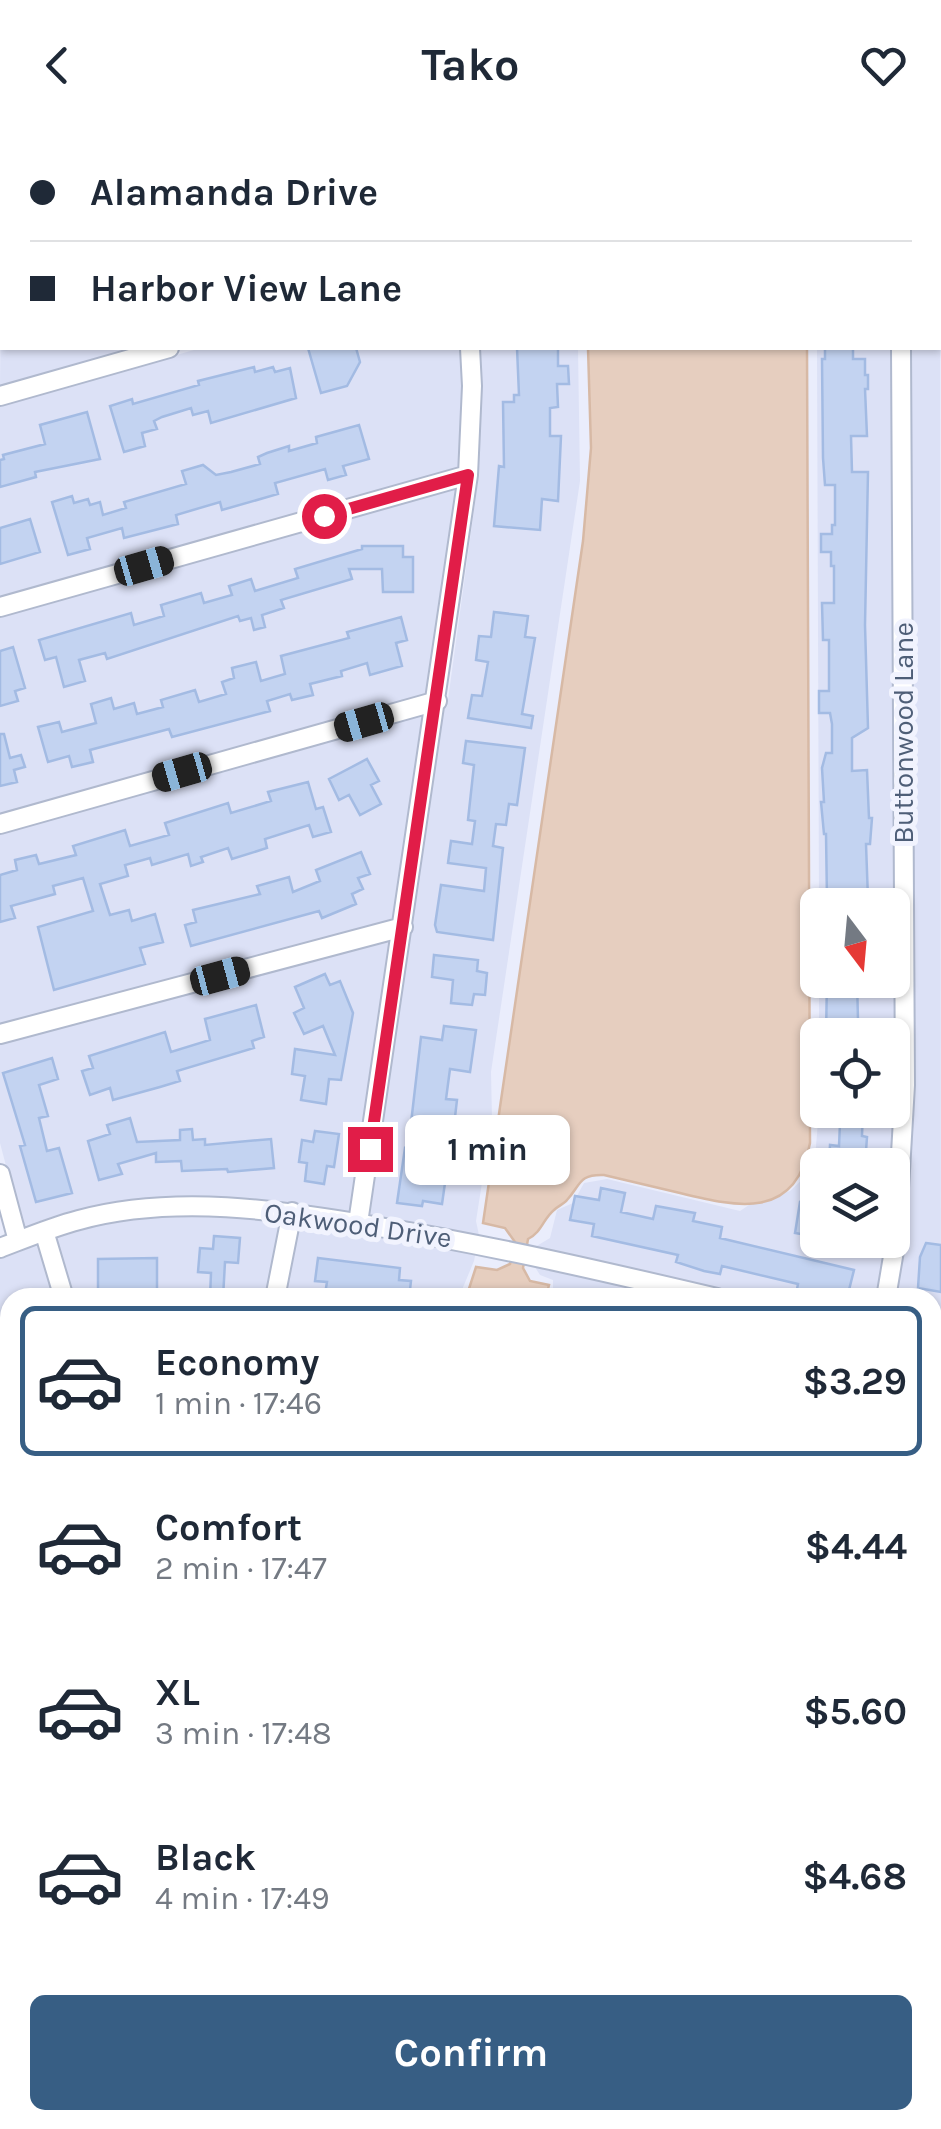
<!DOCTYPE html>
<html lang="en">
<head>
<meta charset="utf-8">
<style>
  body { margin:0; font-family:Karla,sans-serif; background:#f6f6f7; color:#1f2937; height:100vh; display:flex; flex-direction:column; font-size:38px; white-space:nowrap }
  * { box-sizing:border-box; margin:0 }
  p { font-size:32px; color:#747a83 }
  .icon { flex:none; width:55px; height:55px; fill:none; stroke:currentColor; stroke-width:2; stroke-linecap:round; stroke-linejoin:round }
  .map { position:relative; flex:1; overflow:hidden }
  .details { position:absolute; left:0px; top:1158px; width:942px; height:842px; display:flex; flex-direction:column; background:#fff; border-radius:30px 30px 0 0; box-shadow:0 2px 8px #0004 }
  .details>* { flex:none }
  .top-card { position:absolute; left:0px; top:0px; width:942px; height:220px; box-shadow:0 2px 8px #0004; display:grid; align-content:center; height:220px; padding:0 30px; background:#fff }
  .needle { width:65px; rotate:164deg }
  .buttons { position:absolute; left:800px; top:758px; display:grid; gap:20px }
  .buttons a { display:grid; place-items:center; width:110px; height:110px; border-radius:15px; background:#fff; box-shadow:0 2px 8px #0004; font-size:50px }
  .end { position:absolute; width:45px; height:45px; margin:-22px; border:12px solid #e11d48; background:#fff; box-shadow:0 0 0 5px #fff }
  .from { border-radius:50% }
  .bubble { position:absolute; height:70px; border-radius:15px; background:#fff; box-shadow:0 2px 8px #0004; font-size:32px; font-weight:700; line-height:70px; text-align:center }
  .car { position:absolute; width:30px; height:60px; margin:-30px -15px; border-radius:12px; box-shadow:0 0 8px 2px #0007; background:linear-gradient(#222 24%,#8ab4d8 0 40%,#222 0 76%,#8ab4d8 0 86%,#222 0) }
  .top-card b { display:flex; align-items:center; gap:35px; height:95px; font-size:38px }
  .top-card b+b { border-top:2px solid #e0e1e3 }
  .top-card i { width:25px; height:25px; background:#1f2937 }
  ul { padding:18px 0 0; list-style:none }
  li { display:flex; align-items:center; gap:30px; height:150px; margin:0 20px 15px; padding:0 10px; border:5px solid transparent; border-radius:15px }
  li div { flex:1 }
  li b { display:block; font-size:38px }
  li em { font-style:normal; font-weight:700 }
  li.selected { border-color:#375e84 }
  li>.icon { width:90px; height:90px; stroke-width:1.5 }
  .cta { display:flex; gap:20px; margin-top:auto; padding:20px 30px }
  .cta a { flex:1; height:115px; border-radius:15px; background:#375e84; color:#fff; font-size:40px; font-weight:700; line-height:115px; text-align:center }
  header { display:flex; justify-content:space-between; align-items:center; height:130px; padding:0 30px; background:#fff; font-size:45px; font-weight:700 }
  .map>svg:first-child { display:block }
  .residential { fill:#dce1f6 }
  .water { fill:#e6cebf; stroke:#d7b9a5; stroke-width:2.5 }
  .building { fill:#c3d3f1; stroke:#a3bbe3; stroke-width:2.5 }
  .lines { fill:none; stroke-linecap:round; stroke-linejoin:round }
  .minor-casing { stroke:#b0b9ce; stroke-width:22 }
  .minor { stroke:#fff; stroke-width:18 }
  .route { stroke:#e11d48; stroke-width:12 }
  .labels { text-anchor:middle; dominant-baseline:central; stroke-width:10; stroke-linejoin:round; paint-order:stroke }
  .street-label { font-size:28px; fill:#4e5e77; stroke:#f1f3fe }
</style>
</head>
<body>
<header><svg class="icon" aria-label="back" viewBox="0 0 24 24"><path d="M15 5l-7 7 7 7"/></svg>Tako<svg class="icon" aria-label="heart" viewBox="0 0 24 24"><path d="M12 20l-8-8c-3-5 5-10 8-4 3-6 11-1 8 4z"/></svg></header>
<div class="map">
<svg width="941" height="1999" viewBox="0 0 941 1999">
  <rect width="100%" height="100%" fill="#eaedfc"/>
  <!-- residential -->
  <path class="residential" d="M 940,29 L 941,1316 L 933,1347 L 932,1168 L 894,1168 L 904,1111 L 911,1037 L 913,956 L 908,218 L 940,218 Z
    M 2,67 L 2,218 L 138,218 L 0,257 Z
    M 201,218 L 462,218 L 464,256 L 460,338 L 0,468 L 0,275 Z
    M 477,218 L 578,218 L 580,351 L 491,942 L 492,989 L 476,1091 L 479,1105 L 367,1086 L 444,578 L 447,577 L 478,351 Z
    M 817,218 L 893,218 L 897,954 L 892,1035 L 818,1035 L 818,1110 L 888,1110 L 877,1167 L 754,1167 L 535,1117 L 550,1108 L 557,1080 L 573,1073 L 584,1053 L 607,1049 L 740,1081 L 752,1073 L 790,1061 L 805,1047 L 815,1028 L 819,980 L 892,980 L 892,905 L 819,905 L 819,850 L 892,850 L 892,775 L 819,775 Z
    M 458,357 L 430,564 L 0,685 L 0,486 Z
    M 427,583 L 396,789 L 0,895 L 0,703 Z
    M 393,808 L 352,1084 L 287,1072 L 200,1068 L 135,1071 L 79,1080 L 23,1100 L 0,1013 L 0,914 Z
    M 201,1086 L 283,1090 L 267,1167 L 72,1167 L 54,1107 L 83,1097 L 137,1089 Z
    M 299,1092 L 476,1121 L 474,1131 L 459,1167 L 283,1168 Z
    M 39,1112 L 56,1167 L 10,1168 L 10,1696 L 0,1661 L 0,1128 Z
    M 533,1134 L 679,1167 L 553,1167 L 553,1150 L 540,1145 Z
    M 10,1786 L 10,1990 L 127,1990 L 121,1999 L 0,1999 L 0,1806 Z"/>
  <!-- water -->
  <path class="water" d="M 588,218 L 807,218 L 810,1013 C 796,1091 737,1077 680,1063 C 655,1057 629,1051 604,1045 C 578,1044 581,1055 567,1070 C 564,1074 558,1076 554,1080 C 543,1089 542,1102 528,1109 L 523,1138 L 530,1151 L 549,1155 L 546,1167 L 466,1168 L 476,1137 L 497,1140 L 510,1134 L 515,1112 L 505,1098 L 483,1093 L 583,411 L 591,318 Z
    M 941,1341 L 941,1999 L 130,1999 L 135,1990 L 932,1990 L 932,1367 Z"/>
  <!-- building -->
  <path class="building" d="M 308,218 L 356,218 L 360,232 L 347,256 L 321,263 Z
    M 517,218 L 558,218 L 558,236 L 568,236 L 569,254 L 557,254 L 558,277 L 550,278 L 550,306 L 561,306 L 558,371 L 542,369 L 540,400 L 494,396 L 499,336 L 504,337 L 503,272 L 514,272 L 514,265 L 519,265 Z
    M 825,218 L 853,218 L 853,229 L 865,229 L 865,245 L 868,245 L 868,259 L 865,259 L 867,306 L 851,306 L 852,342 L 868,342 L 865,495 L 868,598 L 852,608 L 852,641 L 867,640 L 869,688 L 872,688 L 870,714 L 866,714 L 868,769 L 827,770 L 826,704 L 824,704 L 821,672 L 824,672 L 822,638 L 826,623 L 832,623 L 832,594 L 830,583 L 819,583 L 819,561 L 829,561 L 829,510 L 823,510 L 822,473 L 834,473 L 834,436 L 831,436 L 831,422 L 821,422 L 821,404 L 832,404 L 832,395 L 835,395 L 835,355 L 825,355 L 823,328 L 822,229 L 825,229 Z
    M 254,237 L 255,242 L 273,237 L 275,242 L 290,238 L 296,268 L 211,293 L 208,281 L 193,285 L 191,278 L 162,287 L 154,291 L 157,299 L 142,303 L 145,316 L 124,322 L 110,276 L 132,269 L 133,274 L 199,255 L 198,251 Z
    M 87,282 L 100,329 L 35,342 L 36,347 L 0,357 L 0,330 L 4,329 L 3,325 L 45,314 L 40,295 Z
    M 359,295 L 369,329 L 343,336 L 346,345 L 328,350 L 325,339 L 275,353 L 278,364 L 222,380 L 220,372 L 176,385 L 178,394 L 124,408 L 122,398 L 87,408 L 90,419 L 68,425 L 52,372 L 72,366 L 74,373 L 88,369 L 90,375 L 100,372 L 103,385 L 126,378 L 124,372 L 186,354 L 182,341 L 203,335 L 216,345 L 231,342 L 260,334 L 258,327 L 267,323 L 289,316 L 289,321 L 317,313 L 316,307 Z
    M 30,389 L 40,422 L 0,434 L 0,398 Z
    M 362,416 L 403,416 L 403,427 L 413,427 L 413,462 L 383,462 L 382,439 L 349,439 L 352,449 L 281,470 L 284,478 L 262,485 L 265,497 L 254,500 L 251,488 L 240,491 L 238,486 L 107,529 L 105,523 L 79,530 L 85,551 L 64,557 L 56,527 L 45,530 L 39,510 L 131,483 L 134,495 L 164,486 L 161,475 L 201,463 L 204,473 L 232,465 L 229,456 L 251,449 L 255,461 L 298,448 L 295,439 L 362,419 Z
    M 494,482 L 528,486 L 525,507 L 535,508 L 522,584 L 533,586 L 531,598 L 468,588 L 472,565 L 482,566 L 488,532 L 476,530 L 479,506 L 491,507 Z
    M 401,487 L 407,510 L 396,513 L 402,536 L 370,545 L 367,533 L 341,541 L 342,546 L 310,554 L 313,565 L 292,570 L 290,564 L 267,571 L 270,581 L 172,607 L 169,599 L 90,620 L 93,632 L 72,637 L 69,626 L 48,632 L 38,597 L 59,592 L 62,602 L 96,593 L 91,574 L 111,568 L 114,579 L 134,573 L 137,584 L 163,577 L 161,570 L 195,560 L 199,572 L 226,564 L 222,552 L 234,548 L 232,538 L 256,532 L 261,551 L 285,544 L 281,526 L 349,508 L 347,502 Z
    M 13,517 L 25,558 L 15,561 L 18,571 L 0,576 L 0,521 Z
    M 0,604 L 4,604 L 10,628 L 21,625 L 25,637 L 14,640 L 17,652 L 0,656 Z
    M 466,611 L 525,618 L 517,675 L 509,674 L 506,695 L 496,694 L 493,716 L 503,718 L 493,810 L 437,802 L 435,795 L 441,755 L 484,761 L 486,738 L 448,733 L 451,711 L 472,714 L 475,691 L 468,690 L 474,635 L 463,633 Z
    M 367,629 L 379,651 L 371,655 L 381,674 L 360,685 L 349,665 L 339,670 L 329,649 Z
    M 308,652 L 316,679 L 323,677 L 331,702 L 313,707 L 309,695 L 265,709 L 267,718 L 232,729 L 228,718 L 201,727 L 203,732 L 191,736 L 188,724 L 152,735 L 150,728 L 125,735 L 128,746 L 100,754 L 110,785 L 129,780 L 132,791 L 155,784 L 163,812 L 140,818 L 145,834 L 54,860 L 38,797 L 93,781 L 83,748 L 53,756 L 55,764 L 11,776 L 15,788 L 0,792 L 0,745 L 17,740 L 15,730 L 36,725 L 39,734 L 76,725 L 73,716 L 125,700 L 130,716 L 169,705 L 165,693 L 228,673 L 231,683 L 271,671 L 268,662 Z
    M 361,722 L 370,744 L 358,748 L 363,759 L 352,764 L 356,774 L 322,788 L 319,781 L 191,816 L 185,795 L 196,792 L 193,780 L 260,764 L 257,756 L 289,747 L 293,762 L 320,751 L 316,740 Z
    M 434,825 L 478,830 L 477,841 L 487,843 L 485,865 L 474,864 L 472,875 L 451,873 L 453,850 L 432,847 Z
    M 325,844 L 330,855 L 340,851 L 353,883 L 341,950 L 329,949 L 326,974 L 301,970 L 305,946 L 292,944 L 295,919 L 335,925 L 323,896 L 304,904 L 294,883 L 304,878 L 295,857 Z
    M 827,850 L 857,850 L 858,890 L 869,890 L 870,905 L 826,905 Z
    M 256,875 L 264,907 L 252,911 L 254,918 L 177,941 L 180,951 L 160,957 L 113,970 L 110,958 L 90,965 L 82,941 L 93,938 L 89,926 L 165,902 L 171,922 L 210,910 L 205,889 Z
    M 444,896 L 476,900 L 470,942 L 450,939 L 446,969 L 457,970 L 452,1013 L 436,1011 L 434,1029 L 446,1046 L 442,1074 L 423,1071 L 422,1076 L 397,1073 L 405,1018 L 408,1019 L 421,907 L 442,910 Z
    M 52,928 L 58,949 L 39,955 L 48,986 L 39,988 L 47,1021 L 59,1018 L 72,1063 L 36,1072 L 20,1016 L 25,1015 L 3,943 Z
    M 821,980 L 863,980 L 862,1006 L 867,1007 L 865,1035 L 829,1035 L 830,1015 L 839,1016 L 840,993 L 821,993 Z
    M 130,988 L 137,1012 L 180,1010 L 180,1000 L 192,999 L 193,1010 L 205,1009 L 205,1015 L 271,1009 L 274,1038 L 228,1042 L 227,1039 L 182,1041 L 181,1031 L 156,1032 L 156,1023 L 118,1034 L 122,1044 L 99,1050 L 88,1011 L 110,1004 L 107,995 Z
    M 315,1001 L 339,1004 L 334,1037 L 327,1036 L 324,1054 L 305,1051 L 307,1033 L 299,1032 L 302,1010 L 313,1012 Z
    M 601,1058 L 625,1063 L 621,1082 L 653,1089 L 656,1076 L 695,1083 L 693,1091 L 722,1097 L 720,1108 L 854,1140 L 847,1168 L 805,1163 L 797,1159 L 798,1154 L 722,1136 L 720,1144 L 704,1141 L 676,1132 L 678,1125 L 592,1106 L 594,1094 L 570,1090 L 575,1066 L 599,1070 Z
    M 800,1072 L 818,1075 L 818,1107 L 795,1103 Z
    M 214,1106 L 240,1108 L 238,1133 L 225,1132 L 223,1168 L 210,1168 L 211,1143 L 198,1142 L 200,1118 L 213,1119 Z
    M 926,1113 L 941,1115 L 941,1162 L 918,1158 L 920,1127 Z
    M 157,1128 L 157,1160 L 119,1160 L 119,1168 L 98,1168 L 98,1129 Z
    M 318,1128 L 400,1138 L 399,1150 L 411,1151 L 409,1168 L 337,1168 L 325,1164 L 327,1152 L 315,1151 Z"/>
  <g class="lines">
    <!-- minor casing -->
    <g class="minor-casing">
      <path id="minor" d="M 91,0 L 92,2
        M 197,2 L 205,0
        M 0,59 L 2,58
        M 0,266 L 169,218
        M 0,477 L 468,345
        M 0,694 L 437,571
        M 0,904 L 403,797
        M 0,1044 L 18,1111
        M 358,1093 L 468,345 L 472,256 L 470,218
        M 44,1101 L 64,1168
        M 0,1118 C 26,1108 52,1097 79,1090 C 174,1064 279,1080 374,1096 C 489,1115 602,1141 717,1168
        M 275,1168 L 292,1082
        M 886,1168 L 896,1109 L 905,955 L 901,218
        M 0,1690 L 10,1725
        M 0,1788 L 10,1768"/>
    </g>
    <!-- minor -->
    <use href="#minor" class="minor"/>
  </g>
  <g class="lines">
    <!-- route -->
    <path class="route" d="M 324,386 L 468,345 L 370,1019"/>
  </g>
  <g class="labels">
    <!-- street labels -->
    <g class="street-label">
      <text transform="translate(903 603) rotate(-90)">Buttonwood Lane</text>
      <text transform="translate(358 1095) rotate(8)">Oakwood Drive</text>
    </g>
  </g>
</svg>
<div class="buttons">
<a><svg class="needle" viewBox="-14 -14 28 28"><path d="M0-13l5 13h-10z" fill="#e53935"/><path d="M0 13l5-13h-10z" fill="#747a83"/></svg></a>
<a><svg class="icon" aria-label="locate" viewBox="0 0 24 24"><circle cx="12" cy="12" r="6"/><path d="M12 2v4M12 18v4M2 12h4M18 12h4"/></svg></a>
<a><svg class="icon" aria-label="layers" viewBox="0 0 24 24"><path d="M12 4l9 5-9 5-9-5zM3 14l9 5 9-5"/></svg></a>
</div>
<i class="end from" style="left:324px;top:386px"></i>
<i class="end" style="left:370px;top:1019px"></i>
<div class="bubble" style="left:405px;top:985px;width:165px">1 min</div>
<i class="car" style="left:144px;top:436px;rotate:74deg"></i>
<i class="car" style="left:364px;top:592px;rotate:254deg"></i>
<i class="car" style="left:182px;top:642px;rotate:254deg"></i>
<i class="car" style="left:220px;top:846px;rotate:75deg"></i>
<div class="top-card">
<b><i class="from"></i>Alamanda Drive</b>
<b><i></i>Harbor View Lane</b>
</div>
<section class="details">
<ul>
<li class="selected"><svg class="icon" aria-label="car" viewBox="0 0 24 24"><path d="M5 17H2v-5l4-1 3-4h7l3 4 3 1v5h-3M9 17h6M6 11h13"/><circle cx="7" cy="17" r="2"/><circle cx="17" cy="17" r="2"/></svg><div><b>Economy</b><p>1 min · 17:46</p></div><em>$3.29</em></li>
<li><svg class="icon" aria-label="car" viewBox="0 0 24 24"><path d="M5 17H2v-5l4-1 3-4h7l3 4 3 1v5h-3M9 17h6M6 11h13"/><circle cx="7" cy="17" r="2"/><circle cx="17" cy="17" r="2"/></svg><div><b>Comfort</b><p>2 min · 17:47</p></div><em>$4.44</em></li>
<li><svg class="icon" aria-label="car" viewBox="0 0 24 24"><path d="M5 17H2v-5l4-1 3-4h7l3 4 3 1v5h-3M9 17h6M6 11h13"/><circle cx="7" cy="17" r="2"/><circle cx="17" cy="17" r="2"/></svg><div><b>XL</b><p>3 min · 17:48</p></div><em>$5.60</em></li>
<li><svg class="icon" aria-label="car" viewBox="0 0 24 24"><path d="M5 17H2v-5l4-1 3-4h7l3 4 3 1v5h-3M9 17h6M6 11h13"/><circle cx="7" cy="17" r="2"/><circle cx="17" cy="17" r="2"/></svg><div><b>Black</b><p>4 min · 17:49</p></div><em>$4.68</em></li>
</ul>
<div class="cta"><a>Confirm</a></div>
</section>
</div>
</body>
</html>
